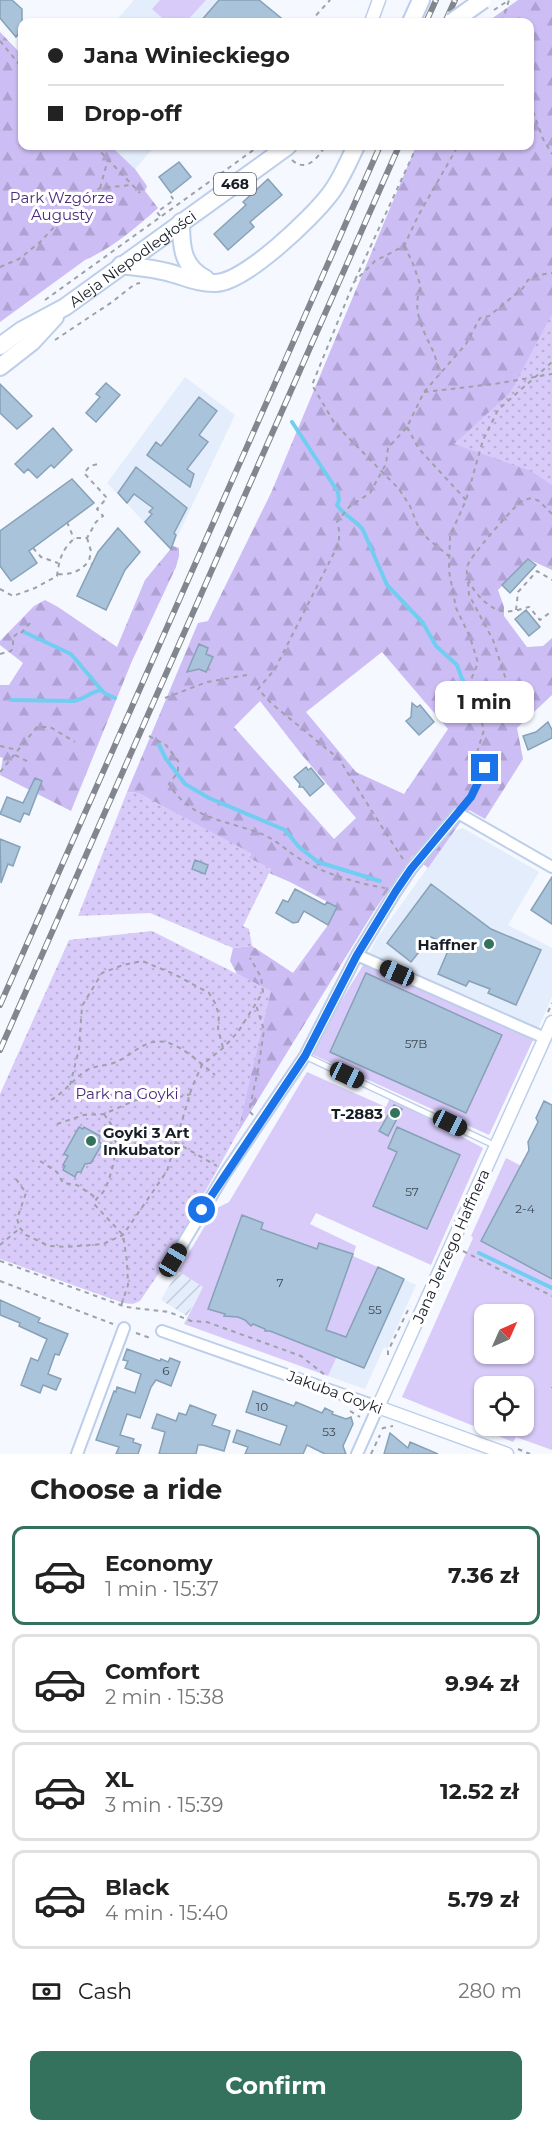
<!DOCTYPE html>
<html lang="en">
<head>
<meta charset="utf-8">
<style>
  body { margin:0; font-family:Montserrat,sans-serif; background:#f6f6f6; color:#222; height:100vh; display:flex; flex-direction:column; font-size:22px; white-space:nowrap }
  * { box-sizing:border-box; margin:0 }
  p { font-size:20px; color:#767676 }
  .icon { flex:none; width:33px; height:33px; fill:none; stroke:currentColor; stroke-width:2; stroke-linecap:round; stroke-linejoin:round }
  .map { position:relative; height:1454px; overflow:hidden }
  .side { display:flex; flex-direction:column; background:#fff; flex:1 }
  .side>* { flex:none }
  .banner { position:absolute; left:18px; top:18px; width:516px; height:132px; border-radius:12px; box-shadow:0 2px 4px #0004; display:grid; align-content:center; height:132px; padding:0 30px; background:#fff }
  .needle { width:39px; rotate:45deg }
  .fabs { position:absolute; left:474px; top:1304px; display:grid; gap:12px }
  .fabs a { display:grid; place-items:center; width:60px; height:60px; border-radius:12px; background:#fff; box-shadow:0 2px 4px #0004; font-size:30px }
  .end { position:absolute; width:27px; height:27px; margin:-14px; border:8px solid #1a73e8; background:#fff; box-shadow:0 0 0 3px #fff }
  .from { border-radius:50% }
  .bubble { position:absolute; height:42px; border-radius:12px; background:#fff; box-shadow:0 2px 4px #0004; font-size:20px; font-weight:700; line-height:42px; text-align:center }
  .car { position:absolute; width:18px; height:36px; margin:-18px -9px; border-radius:8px; box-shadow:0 0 4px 2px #0007; background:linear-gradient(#222 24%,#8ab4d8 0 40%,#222 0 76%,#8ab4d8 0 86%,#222 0) }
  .banner b { display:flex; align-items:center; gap:21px; height:57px; font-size:22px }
  .banner b+b { border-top:2px solid #e0e0e0 }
  .banner i { width:15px; height:15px; background:#222 }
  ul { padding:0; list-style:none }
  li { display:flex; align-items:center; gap:18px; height:99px; margin:0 12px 9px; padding:0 18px; border:3px solid #e0e0e0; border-radius:12px }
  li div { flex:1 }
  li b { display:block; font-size:22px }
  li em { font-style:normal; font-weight:700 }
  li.current { border-color:#35725e }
  li>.icon { width:54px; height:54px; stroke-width:1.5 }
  h2 { padding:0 30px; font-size:27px; line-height:72px }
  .pay { display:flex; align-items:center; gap:15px; height:66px; padding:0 30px; font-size:22px }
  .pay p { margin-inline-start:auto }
  .button { display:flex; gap:12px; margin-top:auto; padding:12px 30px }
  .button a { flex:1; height:69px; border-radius:12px; background:#35725e; color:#fff; font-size:24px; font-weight:700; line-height:69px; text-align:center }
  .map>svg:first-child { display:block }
  .built { fill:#e4edfb }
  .industrial { fill:url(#industrial-furrows) }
  .grass { fill:#d8cbf9; fill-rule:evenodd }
  .forest { fill:url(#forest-firs); fill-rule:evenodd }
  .park { fill:url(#park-dots) }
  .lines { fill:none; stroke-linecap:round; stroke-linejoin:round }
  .stream { stroke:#71cef0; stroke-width:4 }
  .building { fill:#a9c4da; stroke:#87a1b7; stroke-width:1.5 }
  .service-casing { stroke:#bdceea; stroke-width:8 }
  .minor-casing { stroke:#bdceea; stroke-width:14 }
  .tertiary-casing { stroke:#bdceea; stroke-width:15 }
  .primary-casing { stroke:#bdceea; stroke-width:20 }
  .path { stroke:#9da1a8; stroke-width:2; stroke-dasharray:4.5 4.5; stroke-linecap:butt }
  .service { stroke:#fff; stroke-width:5 }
  .minor { stroke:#fff; stroke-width:10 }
  .tertiary { stroke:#fff; stroke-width:12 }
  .primary { stroke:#fff; stroke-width:16 }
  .rail-casing { stroke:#82868e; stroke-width:6 }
  .rail { stroke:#fff; stroke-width:4; stroke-dasharray:11; stroke-linecap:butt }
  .primary-bridge-casing { stroke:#bdceea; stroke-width:20; stroke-linecap:butt }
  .primary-bridge { stroke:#fff; stroke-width:16 }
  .route { stroke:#1a73e8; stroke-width:8 }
  .poi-dot { fill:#35725e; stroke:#fff; stroke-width:2 }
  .labels { text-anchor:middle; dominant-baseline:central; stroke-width:6; stroke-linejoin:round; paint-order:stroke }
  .number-label { font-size:12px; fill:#3c4854 }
  .shield { fill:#fff; stroke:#5d6268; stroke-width:1.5 }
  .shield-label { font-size:14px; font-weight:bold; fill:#181e28 }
  .park-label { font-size:15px; fill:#4b2b7c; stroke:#fff }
  .street-label { font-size:15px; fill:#181e28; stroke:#fff }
  .poi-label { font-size:15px; font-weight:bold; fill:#181e28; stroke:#fff; text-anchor:end }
</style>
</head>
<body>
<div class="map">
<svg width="552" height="1454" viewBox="0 0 552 1454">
  <defs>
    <pattern id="industrial-furrows" width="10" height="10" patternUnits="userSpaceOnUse" patternTransform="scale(1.5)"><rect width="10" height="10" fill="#e4edfb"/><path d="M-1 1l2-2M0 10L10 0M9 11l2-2" fill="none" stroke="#c3cbd7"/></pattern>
    <pattern id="forest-firs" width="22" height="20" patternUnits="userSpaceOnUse" patternTransform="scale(1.5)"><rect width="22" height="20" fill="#cdbdf5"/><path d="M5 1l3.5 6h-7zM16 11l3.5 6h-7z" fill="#afa2d2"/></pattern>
    <pattern id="park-dots" width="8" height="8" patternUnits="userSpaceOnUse" patternTransform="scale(1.5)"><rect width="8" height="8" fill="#d8cbf9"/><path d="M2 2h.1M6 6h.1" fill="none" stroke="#b9aed5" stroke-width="1.8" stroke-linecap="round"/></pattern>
  </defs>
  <rect width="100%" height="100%" fill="#f5f8fe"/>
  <!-- built -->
  <path class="built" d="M 134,0 L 261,0 L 286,22 L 115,22 Z
    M 111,146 L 155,146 L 135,169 Z
    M 185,377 L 235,415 L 171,550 L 107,483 Z
    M 463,828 L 539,872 L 508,925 L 552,948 L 552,997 L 534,1038 L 365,962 L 377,938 L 454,831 Z
    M 378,1267 L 416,1285 L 387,1349 L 384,1347 L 365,1389 L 328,1376 Z"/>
  <!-- industrial -->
  <path class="industrial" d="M 178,1271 L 203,1287 L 187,1316 L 161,1300 Z"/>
  <!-- grass -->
  <path class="grass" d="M 160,0 L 206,0 L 186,22 L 167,22 L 152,9 Z
    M 365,962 L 534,1038 L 489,1135 L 309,1053 Z
    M 307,1072 L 386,1107 L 390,1098 L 483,1148 L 431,1265 L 316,1213 L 310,1224 L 356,1246 L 353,1256 L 378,1267 L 328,1376 L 184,1324 L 203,1287 L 178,1271 L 215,1209 L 229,1202 Z
    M 506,1158 L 550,1181 L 552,1179 L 552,1450 L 516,1437 L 513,1442 L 402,1397 L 473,1238 L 471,1236 ZM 484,1314 L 524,1314 L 524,1353 L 484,1353 ZM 484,1386 L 524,1386 L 524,1425 L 484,1425 Z"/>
  <!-- forest -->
  <path class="forest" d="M 518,0 L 552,0 L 552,570 L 528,559 L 498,590 L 504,607 L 504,616 L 527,647 L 543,646 L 552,638 L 552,695 L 517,728 L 523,759 L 485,819 L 469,810 L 428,868 L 413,855 L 374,911 L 237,1134 L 270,991 L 237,974 L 230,961 L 233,948 L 252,946 L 293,973 L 328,925 L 337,907 L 290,882 L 269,873 L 271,869 L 248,858 L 251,854 L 138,793 L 127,792 L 198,623 L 208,621 L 271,493 L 416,146 L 530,146 L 530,22 L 487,22 ZM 382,652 L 448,729 L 404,794 L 356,772 L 306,712 ZM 260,701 L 302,755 L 356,818 L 334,839 L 234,727 Z
    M 0,32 L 22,55 L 22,146 L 111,146 L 135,169 L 147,186 L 145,191 L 158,208 C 136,228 112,248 85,260 L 0,322 Z
    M 173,546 L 179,548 L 179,556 L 176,567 L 132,661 L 71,811 L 0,775 L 3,758 L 0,757 L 0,685 L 9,685 L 23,663 L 0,645 L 0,641 L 34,606 L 45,600 L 58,607 L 117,647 L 145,580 Z"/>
  <!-- park -->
  <path class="park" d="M 552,314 L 552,485 L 531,471 L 454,444 L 510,393 Z
    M 127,792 L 138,793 L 251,853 L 248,858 L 271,869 L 243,926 L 249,929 L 252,946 L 233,948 L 150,913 L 78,916 Z
    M 152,931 L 271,991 L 237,1134 L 165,1264 L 140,1301 L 133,1304 L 123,1303 L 0,1259 L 0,1094 L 69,940 Z"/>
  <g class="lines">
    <!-- stream -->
    <path class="stream" d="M 292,422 L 338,492 L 339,500 L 337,505 C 344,516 356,520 363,530 L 387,585 L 423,623 L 436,646 L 457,665 L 462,679 L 483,705
      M 24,632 L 71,654 L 104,693 L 115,698
      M 11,700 L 74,701 C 85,699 90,692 101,690
      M 159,745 L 166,759 L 185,784 L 209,798 L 285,830 L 299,847 L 318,862 L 380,881
      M 479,1253 L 552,1288"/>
  </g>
  <!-- building -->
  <path class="building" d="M 0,0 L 12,0 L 22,9 L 22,30 L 16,37 L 0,18 Z
    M 219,0 L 259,0 L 286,22 L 200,22 Z
    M 179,162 L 191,177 L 171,193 L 159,177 Z
    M 268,179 L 282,195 L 250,222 L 254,227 L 228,250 L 214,234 L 246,205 L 243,202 Z
    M 106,383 L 120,395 L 96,422 L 86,413 L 100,397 L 96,394 Z
    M 0,384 L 32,416 L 17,429 L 0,413 Z
    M 199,397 L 217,411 L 199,435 L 208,442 L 187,469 L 194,474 L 190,487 L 147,455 L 156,442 L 161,446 Z
    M 53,428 L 72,450 L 54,468 L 51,465 L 37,478 L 28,469 L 24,473 L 15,464 Z
    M 136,467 L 187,508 L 174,533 L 176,535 L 171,549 L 145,522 L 152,514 L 149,512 L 153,508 L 134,494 L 127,503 L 118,493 Z
    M 72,479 L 94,503 L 29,551 L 37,563 L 11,581 L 0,566 L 0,531 Z
    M 118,528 L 140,552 L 125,570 L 106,610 L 77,596 L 98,552 Z
    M 528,559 L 536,565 L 510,593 L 502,585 Z
    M 526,610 L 540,627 L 529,636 L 515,619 Z
    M 199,644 L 208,648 L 206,654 L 213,657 L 206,672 L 199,669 L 187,672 Z
    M 412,703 L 417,707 L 420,705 L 434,722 L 419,735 L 406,721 L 411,717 Z
    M 548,722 L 552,730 L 552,738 L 528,750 L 523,736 L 536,732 Z
    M 306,767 L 308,770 L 311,768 L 324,784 L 310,796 L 303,787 L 299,787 L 300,784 L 294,777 Z
    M 35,778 L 42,781 L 29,815 L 24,813 L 20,822 L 0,814 L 7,797 L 23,803 Z
    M 0,839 L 20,847 L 13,866 L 8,864 L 1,883 Z
    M 195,860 L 208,865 L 205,874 L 192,869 Z
    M 552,877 L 552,924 L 531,910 Z
    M 431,884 L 491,929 L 541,950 L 516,1005 L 488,993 L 490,989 L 469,981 L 466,986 L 438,974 L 450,946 L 431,937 L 411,962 L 387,943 Z
    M 295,889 L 325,905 L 327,902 L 337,907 L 328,925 L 304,911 L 298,922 L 293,923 L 276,913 L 283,900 L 288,902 Z
    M 366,973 L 502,1035 L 466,1113 L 330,1052 Z
    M 544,1101 L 552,1105 L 552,1279 L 481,1241 L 529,1150 L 528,1142 L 538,1122 L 536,1118 Z
    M 394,1105 L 402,1109 L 388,1136 L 379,1131 Z
    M 79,1127 L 83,1129 L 84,1127 L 100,1136 L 99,1142 L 102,1144 L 91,1163 L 85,1164 L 81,1172 L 77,1172 L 75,1177 L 63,1170 L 65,1166 L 63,1165 L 68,1156 L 64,1154 Z
    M 397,1127 L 460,1155 L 427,1229 L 373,1206 L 397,1152 L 388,1148 Z
    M 242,1215 L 263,1223 L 261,1229 L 317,1249 L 319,1243 L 353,1254 L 326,1330 L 346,1337 L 378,1267 L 404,1279 L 364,1368 L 270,1331 L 265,1331 L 265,1329 L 253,1324 L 251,1326 L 245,1320 L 238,1317 L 224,1316 L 225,1314 L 208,1309 Z
    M 0,1300 L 40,1318 L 38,1322 L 68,1334 L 59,1355 L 55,1354 L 48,1374 L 61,1379 L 56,1390 L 43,1385 L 40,1393 L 21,1385 L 31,1358 L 38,1361 L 47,1339 L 19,1326 L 20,1323 L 0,1315 Z
    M 127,1349 L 160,1361 L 161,1359 L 168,1362 L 170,1358 L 180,1362 L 171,1386 L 156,1380 L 151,1387 L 140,1418 L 127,1414 L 120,1435 L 134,1439 L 133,1442 L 141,1445 L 138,1454 L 116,1454 L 119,1447 L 96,1440 L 114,1391 L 116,1392 L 117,1387 L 135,1393 L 141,1374 L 125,1368 L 128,1361 L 123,1360 Z
    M 253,1391 L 294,1406 L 296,1402 L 322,1413 L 325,1408 L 333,1412 L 332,1414 L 346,1419 L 351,1417 L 353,1424 L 343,1446 L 346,1454 L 325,1454 L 307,1445 L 303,1454 L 245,1454 L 248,1447 L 233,1442 L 237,1430 L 280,1445 L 287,1426 L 246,1412 Z
    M 190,1405 L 216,1415 L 212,1425 L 230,1431 L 224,1451 L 203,1445 L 198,1445 L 196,1454 L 159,1454 L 165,1432 L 152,1428 L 157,1414 L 176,1421 L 179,1413 L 186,1415 Z
    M 390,1433 L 408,1448 L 410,1442 L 438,1454 L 384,1454 Z"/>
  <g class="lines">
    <!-- service casing -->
    <g class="service-casing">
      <path id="service" d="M 458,813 L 471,797 L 485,768
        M 305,1056 L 496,1146"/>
    </g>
    <!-- minor casing -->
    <g class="minor-casing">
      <path id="minor" d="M 357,955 L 545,1038
        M 173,1260 L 226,1172 L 305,1056 L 357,955 L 396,891 L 411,869 L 458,813 L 552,867
        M 162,1331 L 378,1407 L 357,1454
        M 77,1454 L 124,1328"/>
    </g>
    <!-- tertiary casing -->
    <g class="tertiary-casing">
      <path id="tertiary" d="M 371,22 L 379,0
        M 507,1454 L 378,1407 L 552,1022"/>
    </g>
    <!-- primary casing -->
    <g class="primary-casing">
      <g id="primary">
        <path d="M 411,22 L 421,0"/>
        <path d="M 181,222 C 181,246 182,267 206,279"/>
        <path d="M 121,265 C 136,267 152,268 167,272 C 183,276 199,284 216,283 C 245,282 312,218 330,194 C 341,180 348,162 356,146"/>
        <path id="s1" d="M 0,346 L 22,330 L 65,307 L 288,146"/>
        <path d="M 0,367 L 32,342 L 55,317"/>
      </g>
    </g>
    <!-- path -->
    <path class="path" d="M 494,10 L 509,0
      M 310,22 L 330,0
      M 502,22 L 509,0
      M 0,41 L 22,68
      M 530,103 L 543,139 L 552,154
      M 95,146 L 140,193
      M 292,160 C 306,173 318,158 325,146
      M 100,188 L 108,159
      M 160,216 L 157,212 L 174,200 L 171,196
      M 404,246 L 412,261 L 421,287 C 411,309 423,330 433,351 C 436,358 438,367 440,374
      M 0,267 L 19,259 L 39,243 L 79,201 L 100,188 L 132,185
      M 355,280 L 417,146
      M 45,300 L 259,146
      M 55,340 L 112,302 L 135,284 L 140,283
      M 424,392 L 494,384 L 552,374
      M 407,427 L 419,449 L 466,500
      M 552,514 L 539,501 L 532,498 C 527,499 523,500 519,503 C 510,512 469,557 467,567 C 464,584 486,608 502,611 C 510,613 521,609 529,607 L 540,620 L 552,611
      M 67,522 L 74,539
      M 87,538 L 91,551 L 89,561 L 92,564
      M 33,548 L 41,557 L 58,563
      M 450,557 L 427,538 L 417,524 L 410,506 L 399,489 L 335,424 L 312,385 L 354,282 L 375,261 L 404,246 L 418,216 L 458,146
      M 58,574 C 71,575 81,571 89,561
      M 468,582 L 469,595 L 493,640 L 514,704
      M 0,589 L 13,596 L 35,588 L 57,576 C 59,560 62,549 75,538 L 87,538 L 96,522 L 103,516 L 97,509 L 107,498 L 84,473 L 90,466 L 98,464
      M 516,610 L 518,592 L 537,571 L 552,580
      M 0,654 L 11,651 L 13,648 L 13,637 L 17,634 L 19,635 L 33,620
      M 165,698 L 207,682 L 247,675
      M 149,736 L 166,745 L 178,761 L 178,772 L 169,784 C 191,821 229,820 264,835 C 278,841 289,853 302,860 C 327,875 357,883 385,888
      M 0,746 L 18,750
      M 15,755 L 31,763
      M 0,772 L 37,727 L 50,727 L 75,742
      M 469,778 L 484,730 L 480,716 L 468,702 L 467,689 L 478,663 L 470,637 L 456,608 L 449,571 L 450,536 L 466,500 L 483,440 L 498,410 L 552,362
      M 403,859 L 387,835 L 339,759 L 272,704 L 258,689 L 275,669 L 339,543 L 339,530 L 337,522 L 349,507 L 370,493 L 386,464 L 388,448 L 407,427 L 424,392 L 466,344 L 480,318 L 489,316 L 523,288 L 528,280 L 538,275 L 552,273
      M 548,1012 L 552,1003
      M 70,1085 L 79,1049 L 82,1006 L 102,973 L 123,965 L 142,961 L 174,974 L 209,993 L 215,1003 L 219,1015 L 218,1028 L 223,1048
      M 51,1100 C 65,1092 74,1078 87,1070 C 95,1066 102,1066 110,1064 C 131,1059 144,1035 169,1043 C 186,1049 201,1064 215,1075
      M 104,1114 C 108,1120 112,1124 114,1131 C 119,1147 112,1174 105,1189 C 102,1195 96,1197 94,1204 L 123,1235 L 127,1261 L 128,1285 L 121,1306
      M 253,1115 L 249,1111 L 258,1070 L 264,1030 L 256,1005
      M 57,1124 L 84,1115 L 104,1114 L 136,1100 L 167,1100 L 191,1094
      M 175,1142 L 217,1166
      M 40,1161 L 57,1172 L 63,1183 L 77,1185 L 95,1197
      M 16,1179 L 26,1193 L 17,1219 L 20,1228 L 26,1235 L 49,1246 L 66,1247 L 103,1244 L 123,1235 L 167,1171 L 192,1087 L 202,1065 L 223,1048 L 238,1032 L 263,992 L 261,977 L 250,958
      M 0,1245 L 20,1228
      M 463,1251 L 552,1296
      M 0,1261 L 126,1307 L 169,1312 L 191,1321 L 207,1322 L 301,1356 L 325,1375
      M 0,1281 L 113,1324
      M 136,1333 L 153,1339
      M 388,1355 L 388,1351 L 410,1306
      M 552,1388 L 552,1387
      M 350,1411 L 360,1417
      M 382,1429 L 383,1428 L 393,1426
      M 518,1449 L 530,1454
      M 371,1454 L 380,1435"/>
    <!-- service -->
    <use href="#service" class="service"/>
    <!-- minor -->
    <use href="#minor" class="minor"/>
    <!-- tertiary -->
    <use href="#tertiary" class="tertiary"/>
    <!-- primary -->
    <use href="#primary" class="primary"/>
    <!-- rail casing -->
    <g class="rail-casing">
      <path id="rail" d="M 426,22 L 436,0
        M 445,22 L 455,0
        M 0,1005 L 380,146
        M 0,1050 L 399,146"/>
    </g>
    <!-- rail -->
    <use href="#rail" class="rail"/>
    <!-- primary-bridge casing -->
    <g class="primary-bridge-casing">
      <path id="primary-bridge" d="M 452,22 L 483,0"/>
    </g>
    <!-- primary-bridge -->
    <use href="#primary-bridge" class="primary-bridge"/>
  </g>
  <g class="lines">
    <!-- route -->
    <path class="route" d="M 202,1210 L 305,1056 L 357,955 L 396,891 L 411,869 L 471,797 L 485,768"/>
  </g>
  <!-- markers -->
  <g class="poi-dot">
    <circle cx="489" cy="944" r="6"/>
    <circle cx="395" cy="1113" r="6"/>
    <circle cx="91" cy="1141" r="6"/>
  </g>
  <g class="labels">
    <!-- number labels -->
    <g class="number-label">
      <text x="416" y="1043">57B</text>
      <text x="412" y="1191">57</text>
      <text x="525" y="1208">2-4</text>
      <text x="280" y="1282">7</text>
      <text x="375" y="1309">55</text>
      <text x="166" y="1370">6</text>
      <text x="262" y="1406">10</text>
      <text x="329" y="1431">53</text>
    </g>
    <!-- shield labels -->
    <rect class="shield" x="214" y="173" width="42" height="22" rx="4.5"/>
    <g class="shield-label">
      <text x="235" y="184">468</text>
    </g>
    <!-- park labels -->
    <g class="park-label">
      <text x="62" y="197">Park Wzgórze<tspan x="62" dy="17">Augusty</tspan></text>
      <text x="127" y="1093">Park na Goyki</text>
    </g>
    <!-- street labels -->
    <g class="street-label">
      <text stroke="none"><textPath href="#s1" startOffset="159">Aleja Niepodległości</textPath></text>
      <text transform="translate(451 1246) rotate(-66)">Jana Jerzego Haffnera</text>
      <text transform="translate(335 1392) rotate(20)">Jakuba Goyki</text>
    </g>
    <!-- poi labels -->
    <g class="poi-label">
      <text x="477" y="944">Haffner</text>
      <text x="383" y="1113">T-2883</text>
      <text x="103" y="1132" text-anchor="start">Goyki 3 Art<tspan x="103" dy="17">Inkubator</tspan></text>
    </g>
  </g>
</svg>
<div class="fabs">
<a><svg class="needle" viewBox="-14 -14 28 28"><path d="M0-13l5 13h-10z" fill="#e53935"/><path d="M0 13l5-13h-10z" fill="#767676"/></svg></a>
<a><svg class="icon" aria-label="locate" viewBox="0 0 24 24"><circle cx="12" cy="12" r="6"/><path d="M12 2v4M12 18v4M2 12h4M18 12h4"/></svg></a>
</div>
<i class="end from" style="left:202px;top:1210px"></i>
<i class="end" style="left:485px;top:768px"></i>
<div class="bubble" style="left:435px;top:681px;width:99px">1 min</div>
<i class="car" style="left:397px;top:973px;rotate:294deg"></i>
<i class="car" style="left:347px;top:1075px;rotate:115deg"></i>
<i class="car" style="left:450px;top:1123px;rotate:116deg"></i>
<i class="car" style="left:173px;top:1260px;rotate:31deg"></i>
<div class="banner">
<b><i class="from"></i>Jana Winieckiego</b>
<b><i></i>Drop-off</b>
</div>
</div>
<section class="side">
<h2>Choose a ride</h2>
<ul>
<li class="current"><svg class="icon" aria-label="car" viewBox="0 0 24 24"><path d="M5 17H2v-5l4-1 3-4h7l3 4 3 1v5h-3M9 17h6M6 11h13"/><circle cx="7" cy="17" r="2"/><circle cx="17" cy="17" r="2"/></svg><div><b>Economy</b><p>1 min · 15:37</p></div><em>7.36 zł</em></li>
<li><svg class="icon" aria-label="car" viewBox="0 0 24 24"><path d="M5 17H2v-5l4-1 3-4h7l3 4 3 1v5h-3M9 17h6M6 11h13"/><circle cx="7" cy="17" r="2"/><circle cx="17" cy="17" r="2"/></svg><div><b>Comfort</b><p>2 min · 15:38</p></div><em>9.94 zł</em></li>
<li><svg class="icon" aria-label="car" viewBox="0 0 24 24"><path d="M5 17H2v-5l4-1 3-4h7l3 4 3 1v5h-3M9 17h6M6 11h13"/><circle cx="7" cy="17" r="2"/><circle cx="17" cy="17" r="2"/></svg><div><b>XL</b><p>3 min · 15:39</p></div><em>12.52 zł</em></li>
<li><svg class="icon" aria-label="car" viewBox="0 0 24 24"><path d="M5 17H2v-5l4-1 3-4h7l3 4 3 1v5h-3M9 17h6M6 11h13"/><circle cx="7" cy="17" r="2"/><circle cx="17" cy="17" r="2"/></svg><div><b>Black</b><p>4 min · 15:40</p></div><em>5.79 zł</em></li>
</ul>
<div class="pay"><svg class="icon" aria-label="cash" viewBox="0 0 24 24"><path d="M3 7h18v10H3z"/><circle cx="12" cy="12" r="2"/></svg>Cash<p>280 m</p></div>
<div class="button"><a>Confirm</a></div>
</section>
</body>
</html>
